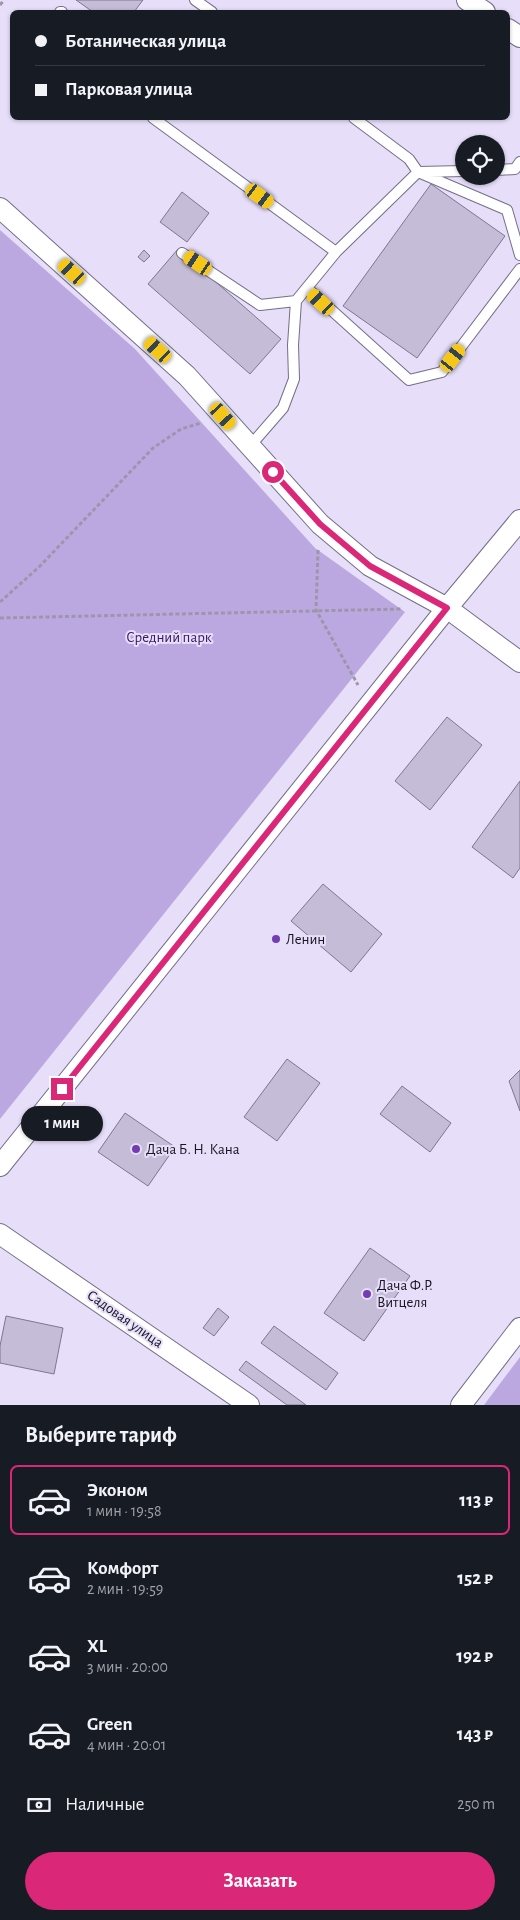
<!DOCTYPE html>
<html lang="ru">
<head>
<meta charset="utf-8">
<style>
  body { margin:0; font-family:"Alegreya Sans",sans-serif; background:#20242c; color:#f1f3f6; height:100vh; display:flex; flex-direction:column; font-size:19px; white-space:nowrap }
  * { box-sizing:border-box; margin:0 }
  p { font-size:16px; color:#9ea1a6 }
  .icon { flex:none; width:28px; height:28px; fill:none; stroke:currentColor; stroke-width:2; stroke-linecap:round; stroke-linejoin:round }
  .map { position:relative; height:1405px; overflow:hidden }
  .panel { display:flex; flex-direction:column; background:#171b24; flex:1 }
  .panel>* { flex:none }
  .hud { position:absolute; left:10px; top:10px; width:500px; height:110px; border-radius:8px; box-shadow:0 1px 4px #0004; display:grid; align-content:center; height:110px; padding:0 25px; background:#171b24 }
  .fabs { position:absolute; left:455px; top:135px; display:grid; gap:10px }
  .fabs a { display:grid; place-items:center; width:50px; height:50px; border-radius:50%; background:#171b24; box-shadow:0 1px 4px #0004; font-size:25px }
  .end { position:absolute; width:22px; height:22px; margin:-11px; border:6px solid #db2777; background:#fff; box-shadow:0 0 0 2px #fff }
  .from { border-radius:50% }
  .bubble { position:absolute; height:35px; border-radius:18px; background:#171b24; box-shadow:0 1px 4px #0004; font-size:16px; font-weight:600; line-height:35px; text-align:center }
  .car { position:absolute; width:15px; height:30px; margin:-15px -8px; border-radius:6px; box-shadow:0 0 4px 1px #0007; background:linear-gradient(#f5c518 24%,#345 0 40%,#f5c518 0 76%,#345 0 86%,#f5c518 0) }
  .hud b { display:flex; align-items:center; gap:18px; height:48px; font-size:19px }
  .hud b+b { border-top:1px solid #363941 }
  .hud i { width:12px; height:12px; background:#f1f3f6 }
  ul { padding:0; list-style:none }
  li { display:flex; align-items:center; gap:15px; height:70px; margin:0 10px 8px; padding:0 15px; border:2px solid transparent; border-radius:8px }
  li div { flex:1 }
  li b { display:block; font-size:19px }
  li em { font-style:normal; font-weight:600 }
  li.selected { border-color:#db2777 }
  li>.icon { width:45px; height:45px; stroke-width:1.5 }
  h2 { padding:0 25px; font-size:22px; line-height:60px }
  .pay { display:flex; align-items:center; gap:12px; height:55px; padding:0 25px; font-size:19px }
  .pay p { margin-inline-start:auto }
  .button { display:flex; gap:10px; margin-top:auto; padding:10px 25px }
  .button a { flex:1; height:58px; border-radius:30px; background:#db2777; color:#fff; font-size:20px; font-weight:600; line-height:58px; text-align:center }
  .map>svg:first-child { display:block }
  .green { fill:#bca8e0 }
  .building { fill:#c5bcd8; stroke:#7f7690 }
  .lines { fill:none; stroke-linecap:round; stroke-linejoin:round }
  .service-casing { stroke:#766e87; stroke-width:12 }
  .minor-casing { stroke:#766e87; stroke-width:22 }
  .path { stroke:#9d96ab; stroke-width:3; stroke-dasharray:4 2.5; stroke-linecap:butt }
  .service { stroke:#fff; stroke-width:10 }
  .minor { stroke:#fff; stroke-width:20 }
  .route { stroke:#db2777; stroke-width:6 }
  .poi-dot { fill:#723cb3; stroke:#e7defa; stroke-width:2 }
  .labels { text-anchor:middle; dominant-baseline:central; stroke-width:4; stroke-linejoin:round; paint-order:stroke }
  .park-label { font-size:15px; fill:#3b1863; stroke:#e7defa }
  .poi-label { font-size:15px; fill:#1a1620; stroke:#e7defa; text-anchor:start }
  .street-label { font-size:15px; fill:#1a1620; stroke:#e7defa }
</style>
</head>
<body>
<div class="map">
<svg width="520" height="1405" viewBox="0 0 520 1405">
  <rect width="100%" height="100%" fill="#e7defa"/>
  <!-- green -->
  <path class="green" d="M 0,230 L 135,349 L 315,548 L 405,612 L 0,1119 Z
    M 520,1357 L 520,1405 L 484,1405 Z"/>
  <!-- building -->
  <path class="building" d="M 76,0 L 143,0 L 134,12 L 93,12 Z
    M 431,184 L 505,236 L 417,358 L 343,306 Z
    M 182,192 L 209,213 L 187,242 L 160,222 Z
    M 178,249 L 281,339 L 250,374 L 148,284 Z
    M 144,250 L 150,256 L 144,262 L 138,257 Z
    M 447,717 L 482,745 L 430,810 L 395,781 Z
    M 520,781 L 520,868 L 513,878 L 472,847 Z
    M 323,884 L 382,934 L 351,972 L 291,921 Z
    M 287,1059 L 320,1083 L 277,1141 L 244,1117 Z
    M 520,1070 L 520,1111 L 509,1081 Z
    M 402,1086 L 451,1123 L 430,1152 L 380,1114 Z
    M 125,1113 L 175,1147 L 148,1186 L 98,1152 Z
    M 370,1248 L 410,1276 L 364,1341 L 324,1313 Z
    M 218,1308 L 229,1317 L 214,1336 L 203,1328 Z
    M 6,1316 L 63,1328 L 54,1374 L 0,1363 L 0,1346 Z
    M 274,1326 L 338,1373 L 326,1390 L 261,1343 Z
    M 246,1361 L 306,1405 L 287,1405 L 239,1370 Z"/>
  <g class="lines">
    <!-- service casing -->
    <g class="service-casing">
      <path id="service" d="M 195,0 L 212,12
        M 60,12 L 62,12
        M 153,118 L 336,252
        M 354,118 L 409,159 L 418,172 L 507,210 L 520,255
        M 496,170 L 515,169 L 520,162
        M 182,253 L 260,305 L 296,301 L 336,252 L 418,172 L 464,171
        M 307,288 L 409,380 L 442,372 L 520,269
        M 250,446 L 283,408 L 294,379 L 293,345 L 296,301"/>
    </g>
    <!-- minor casing -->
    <g class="minor-casing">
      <path id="minor" d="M 467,0 L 485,12
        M 508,29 L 520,37
        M 0,208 L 187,376 L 320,524 L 370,566 L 447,608 L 520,662
        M 0,1166 L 447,608 L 520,520
        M 0,1234 L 249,1405
        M 461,1405 L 520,1328"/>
    </g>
    <!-- path -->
    <path class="path" d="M 0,5 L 4,0
      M 318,550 L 316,610 L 358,685
      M 0,602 L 39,567 L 153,448 L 181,429 L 201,423
      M 0,618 L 401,609"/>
    <!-- service -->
    <use href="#service" class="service"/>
    <!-- minor -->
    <use href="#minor" class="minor"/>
  </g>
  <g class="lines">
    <!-- route -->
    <path class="route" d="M 62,1089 L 447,608 L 370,566 L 320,524 L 273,472"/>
  </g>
  <!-- markers -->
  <g class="poi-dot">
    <circle cx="276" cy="939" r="5"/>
    <circle cx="136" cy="1149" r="5"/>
    <circle cx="367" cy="1294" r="5"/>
  </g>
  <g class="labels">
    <!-- park labels -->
    <g class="park-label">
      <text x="169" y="637">Средний парк</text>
    </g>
    <!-- poi labels -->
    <g class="poi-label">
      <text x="286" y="939">Ленин</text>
      <text x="146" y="1149">Дача Б. Н. Кана</text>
      <text x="377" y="1285">Дача Ф.Р.<tspan x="377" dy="17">Витцеля</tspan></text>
    </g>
    <!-- street labels -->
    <g class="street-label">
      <text transform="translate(125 1319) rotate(35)">Садовая улица</text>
    </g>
  </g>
</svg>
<div class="fabs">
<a><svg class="icon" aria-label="locate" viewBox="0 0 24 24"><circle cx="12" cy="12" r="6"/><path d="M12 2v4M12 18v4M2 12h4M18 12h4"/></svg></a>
</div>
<i class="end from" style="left:273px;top:472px"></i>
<i class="end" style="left:62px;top:1089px"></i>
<div class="bubble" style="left:21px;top:1106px;width:82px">1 мин</div>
<i class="car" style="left:260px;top:196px;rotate:126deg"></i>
<i class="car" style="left:198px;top:263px;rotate:304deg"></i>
<i class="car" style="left:72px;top:272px;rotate:312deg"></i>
<i class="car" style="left:321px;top:302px;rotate:312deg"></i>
<i class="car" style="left:158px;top:350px;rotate:312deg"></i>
<i class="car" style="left:453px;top:358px;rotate:37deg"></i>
<i class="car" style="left:223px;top:416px;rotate:138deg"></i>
<div class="hud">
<b><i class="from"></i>Ботаническая улица</b>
<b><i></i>Парковая улица</b>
</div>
</div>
<section class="panel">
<h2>Выберите тариф</h2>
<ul>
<li class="selected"><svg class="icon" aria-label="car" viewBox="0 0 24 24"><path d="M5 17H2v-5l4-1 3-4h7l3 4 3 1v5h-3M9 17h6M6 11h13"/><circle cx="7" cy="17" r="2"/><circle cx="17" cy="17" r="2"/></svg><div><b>Эконом</b><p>1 мин · 19:58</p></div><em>113 ₽</em></li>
<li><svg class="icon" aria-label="car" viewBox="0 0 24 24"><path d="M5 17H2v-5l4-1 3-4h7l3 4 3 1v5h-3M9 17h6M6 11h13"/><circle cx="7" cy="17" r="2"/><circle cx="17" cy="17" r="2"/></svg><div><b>Комфорт</b><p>2 мин · 19:59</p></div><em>152 ₽</em></li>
<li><svg class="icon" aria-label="car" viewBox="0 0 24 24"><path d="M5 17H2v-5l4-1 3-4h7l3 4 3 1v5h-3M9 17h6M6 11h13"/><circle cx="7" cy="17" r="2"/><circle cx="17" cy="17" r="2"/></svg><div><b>XL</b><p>3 мин · 20:00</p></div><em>192 ₽</em></li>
<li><svg class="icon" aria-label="car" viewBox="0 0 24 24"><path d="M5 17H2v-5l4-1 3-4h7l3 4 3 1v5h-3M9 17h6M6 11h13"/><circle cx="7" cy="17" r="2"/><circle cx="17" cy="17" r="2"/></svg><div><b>Green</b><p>4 мин · 20:01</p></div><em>143 ₽</em></li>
</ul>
<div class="pay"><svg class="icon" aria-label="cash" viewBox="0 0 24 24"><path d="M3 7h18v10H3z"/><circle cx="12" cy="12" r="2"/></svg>Наличные<p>250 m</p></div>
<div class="button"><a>Заказать</a></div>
</section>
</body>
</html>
